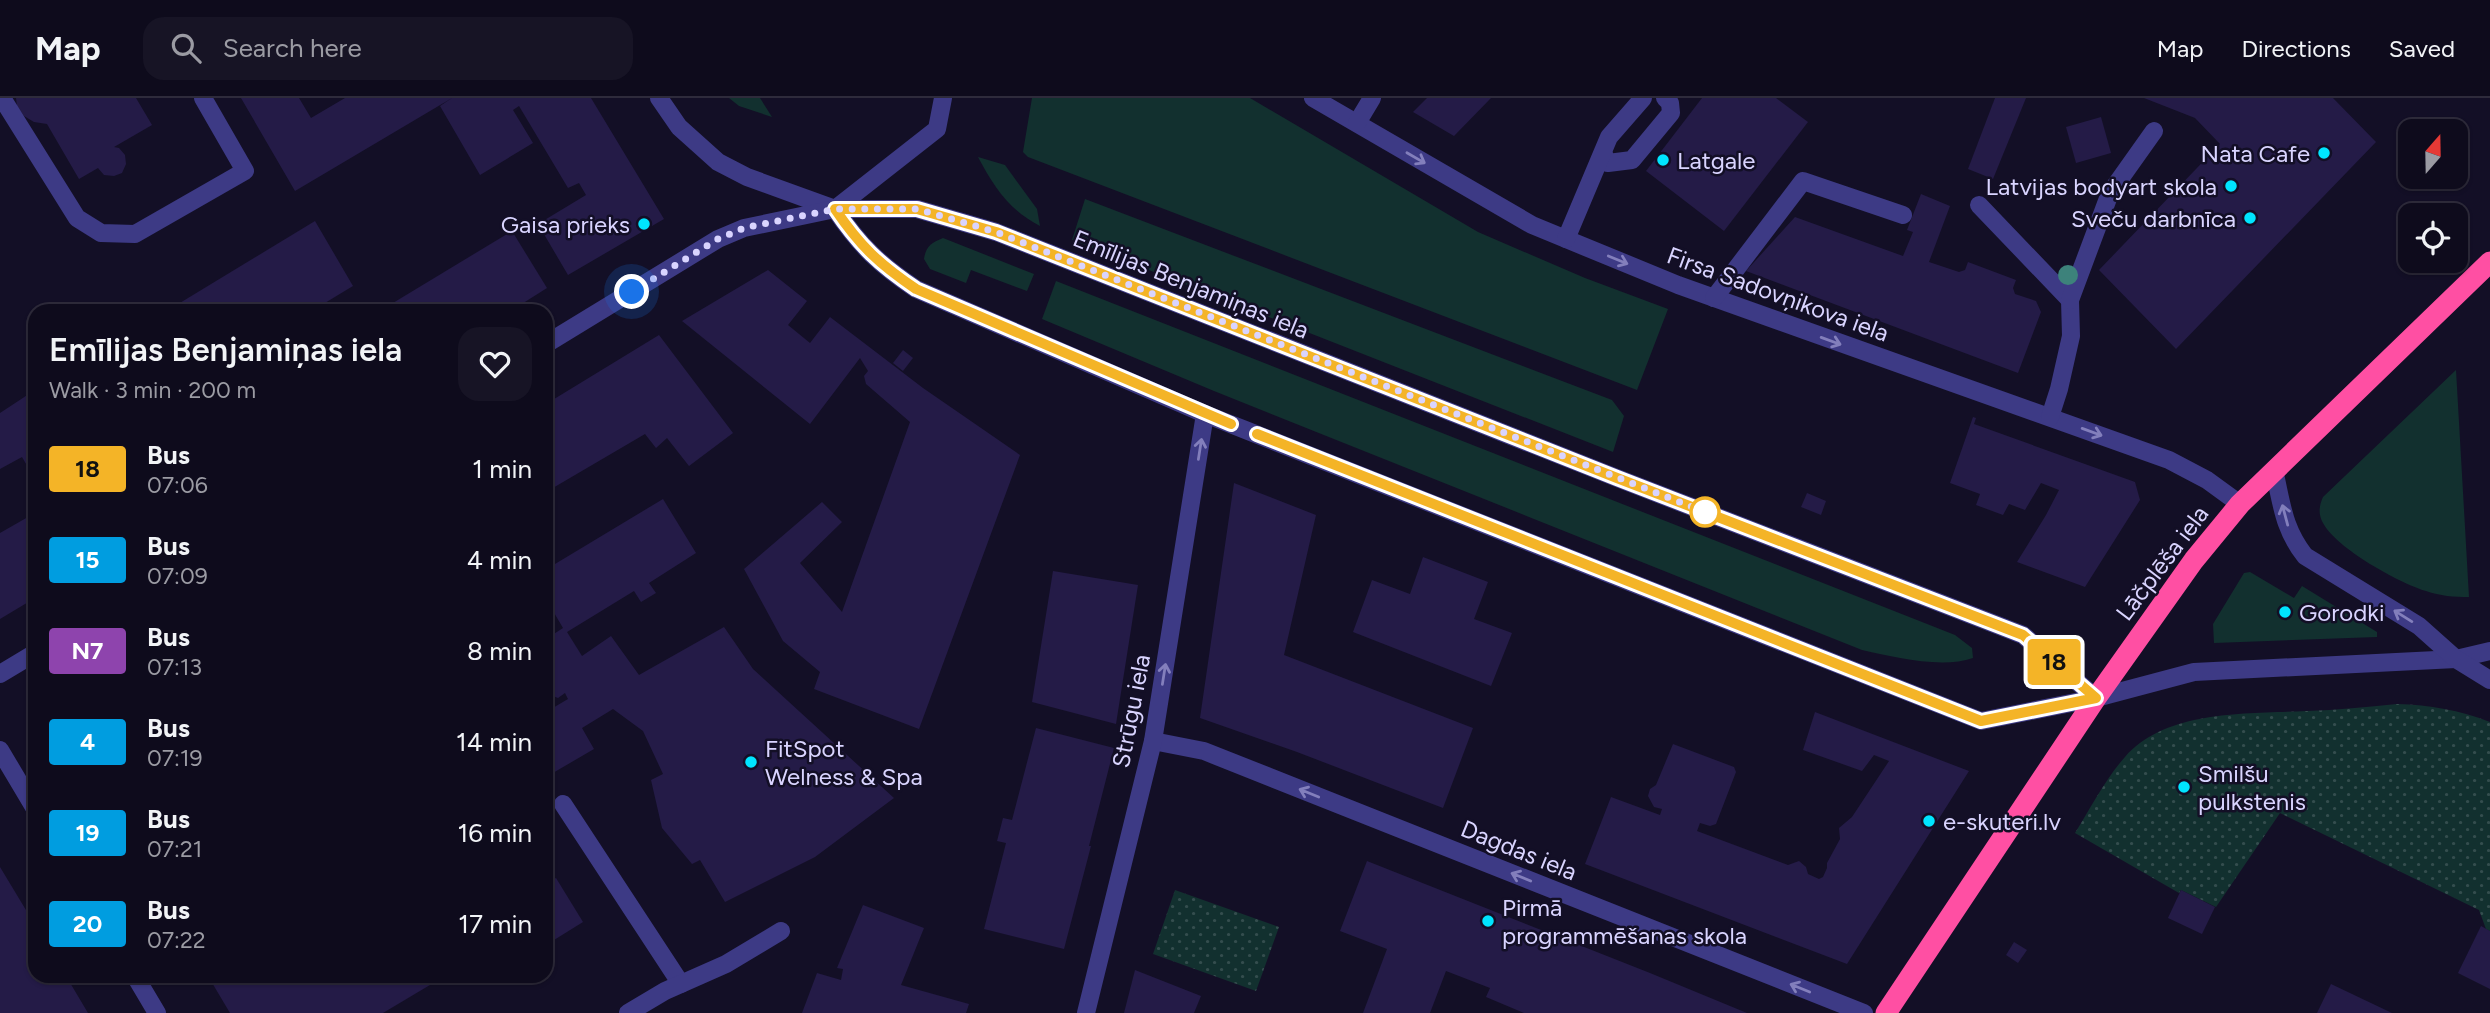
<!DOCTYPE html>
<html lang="en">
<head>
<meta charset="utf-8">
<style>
  body { margin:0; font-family:Figtree,sans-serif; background:#171425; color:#f1f3f6; height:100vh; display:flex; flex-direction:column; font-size:26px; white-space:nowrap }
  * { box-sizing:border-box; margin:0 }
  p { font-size:23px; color:#9b9ba3 }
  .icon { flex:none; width:38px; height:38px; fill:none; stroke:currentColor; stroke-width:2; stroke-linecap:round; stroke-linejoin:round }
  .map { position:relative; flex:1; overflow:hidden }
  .details { position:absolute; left:28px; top:206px; width:525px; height:679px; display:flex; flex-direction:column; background:#0e0b1c; border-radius:21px; box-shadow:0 2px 5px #0004,0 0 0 2px #2e2b3b }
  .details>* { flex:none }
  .badge { padding:0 14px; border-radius:5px; font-size:24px; line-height:46px }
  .needle { width:46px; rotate:20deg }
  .fabs { position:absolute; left:2398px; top:21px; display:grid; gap:14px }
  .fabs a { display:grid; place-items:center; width:70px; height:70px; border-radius:14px; background:#0e0b1c; box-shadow:0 2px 5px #0004,0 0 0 2px #2e2b3b; font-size:35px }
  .you { position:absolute; width:35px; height:35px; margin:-18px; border:5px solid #fff; border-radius:50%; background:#1a73e8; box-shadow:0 0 0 10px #1a73e833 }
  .map>.badge { position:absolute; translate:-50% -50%; box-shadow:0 0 0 4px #fff }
  .round { display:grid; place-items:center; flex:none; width:74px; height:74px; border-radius:21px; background:#171425 }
  .headline { display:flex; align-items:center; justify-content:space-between; height:119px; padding:0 21px }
  h1 { font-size:33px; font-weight:600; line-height:52px }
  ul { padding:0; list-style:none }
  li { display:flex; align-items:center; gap:21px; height:91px; padding:0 21px }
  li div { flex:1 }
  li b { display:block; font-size:26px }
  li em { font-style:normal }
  li .badge { min-width:77px; font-weight:700; text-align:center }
  header { display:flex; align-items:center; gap:42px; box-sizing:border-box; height:98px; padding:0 35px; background:#0e0b1c; border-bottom:2px solid #2e2b3b }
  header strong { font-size:33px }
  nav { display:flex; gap:38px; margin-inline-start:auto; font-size:24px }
  .search { width:490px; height:63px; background:#171425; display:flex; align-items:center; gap:18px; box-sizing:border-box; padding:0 24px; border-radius:21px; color:#9b9ba3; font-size:26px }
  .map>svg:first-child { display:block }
</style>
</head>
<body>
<header>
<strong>Map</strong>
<div class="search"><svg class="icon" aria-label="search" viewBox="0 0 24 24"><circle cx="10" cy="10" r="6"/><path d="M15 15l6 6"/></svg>Search here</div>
<nav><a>Map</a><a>Directions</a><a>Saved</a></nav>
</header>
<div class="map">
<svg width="2490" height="915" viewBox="0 0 2490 915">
  <defs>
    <pattern id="park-dots" width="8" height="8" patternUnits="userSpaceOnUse" patternTransform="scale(1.75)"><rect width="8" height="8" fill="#12302f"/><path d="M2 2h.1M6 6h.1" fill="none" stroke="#344d4e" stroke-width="1.8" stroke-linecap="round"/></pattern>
  </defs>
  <rect width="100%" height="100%" fill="#130f26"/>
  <g fill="#12302f">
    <path d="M729 0H760L772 19 739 8Z"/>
    <path d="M1032 0H1250L1478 134 1585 180 1668 211 1637 292 1028 59 1023 54Z"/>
    <path d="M978 59 1005 67 1037 111 1040 128C1009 112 994 89 978 59Z"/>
    <path d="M1085 101 1612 302 1624 318 1613 354 1072 142Z"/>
    <path d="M943 140 1034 176 1027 193 971 172 966 185 930 171 924 161C926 148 931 145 943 140Z"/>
    <path d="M1056 183 1955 537 1972 550 1973 560C1942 571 1893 559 1862 552L1214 293 1042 221Z"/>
    <path d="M2456 272 2469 499C2454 499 2440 498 2426 493 2399 485 2336 450 2323 425 2318 416 2319 408 2323 399Z"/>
    <path d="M2250 474 2294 500 2302 488 2377 534V539L2214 545 2213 526 2244 475Z"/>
  </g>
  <g fill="url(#park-dots)">
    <path d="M2397 606C2430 607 2459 612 2490 624V833L2486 831 2479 812 2280 715 2216 809 2181 792 2179 795 2075 735C2090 711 2106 680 2125 659 2167 611 2249 616 2307 613 2337 612 2367 609 2397 606Z"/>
    <path d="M1175 792 1279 829 1256 893 1153 856Z"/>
  </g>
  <g fill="#241b47">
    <path d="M16 0H136L152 27 114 49 119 50 125 57 126 66 122 75 114 78 104 77 98 70 79 81 47 26 34 24 24 18 17 8Z"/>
    <path d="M241 0H299L311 20 345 0H591L664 121 568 177 538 126 586 97 579 85 568 90 519 8 513 12 533 45 480 77 440 8 452 0 295 93Z"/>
    <path d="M1427 0H1491L1454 38 1413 14Z"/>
    <path d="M1702 0H1776L1808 24 1724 133 1646 73Z"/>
    <path d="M1995 0H2026L1993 81 1968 71Z"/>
    <path d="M2144 0H2333L2376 44 2176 251 2099 172 2220 46 2195 20Z"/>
    <path d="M2101 19 2111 55 2076 65 2066 29Z"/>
    <path d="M1921 96 1950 108 1929 164 1959 174 1965 172 1968 164 2016 182 2013 190 2015 196 2036 203 2041 214 2018 275 1746 173 1795 119 1903 158 1913 134 1907 132Z"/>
    <path d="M315 123 353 188 310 214H165Z"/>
    <path d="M512 133 547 190 509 214H385L383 211Z"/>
    <path d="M768 172 807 203 788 227 810 245 830 219 923 290 1020 357 919 631 814 591 820 574 783 543 744 471 822 404 842 424 800 465 842 514 910 324 866 286 864 278 868 273 860 260 810 326 682 223Z"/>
    <path d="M659 237 733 335 689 368 667 340 656 350 645 336 546 394V306Z"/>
    <path d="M903 252 913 260 903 273 893 265Z"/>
    <path d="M35 292V381L22 359 0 371V315Z"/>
    <path d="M1973 319 1976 320 1974 326 2135 384 2140 402 2085 489 2017 464 2046 417 2059 392 2041 385 2025 412 2009 406 2003 417 1976 407 1980 396 1950 385Z"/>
    <path d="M1234 385 1316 417 1284 557 1473 630 1443 710 1297 654 1200 620Z"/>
    <path d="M1807 395 1826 403 1821 417 1801 409Z"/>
    <path d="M663 401 696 455 649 485 656 495 641 504 634 493 567 534 582 558 611 538 639 577 724 529 753 571 894 700 815 759 725 804 700 762 692 766 662 730 651 682 663 676 643 633 613 611 582 630 594 651 546 679V614L568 601 565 595 558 600 550 597 546 590V541L563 530 546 501V453L555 466Z"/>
    <path d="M28 419 35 432V500L0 521V435Z"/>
    <path d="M1423 459 1488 484 1474 521 1512 535 1491 588 1353 534 1372 482 1410 496Z"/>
    <path d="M1053 473 1138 487 1116 626 1032 604Z"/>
    <path d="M1815 614 1969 673 1847 866 1585 766 1611 699 1660 717 1662 711 1654 709 1648 698 1650 691 1656 687 1673 646 1734 669 1736 674 1716 726 1710 728 1700 725 1697 733 1788 767 1799 763 1806 769 1808 776 1819 781 1823 779 1827 770V765L1840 741 1839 730 1852 719 1889 663 1874 657 1862 673 1803 652Z"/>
    <path d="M1036 630 1114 650 1089 748H1091L1064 851 984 831 1006 745 997 743 1003 720 1012 722Z"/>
    <path d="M1367 763 1650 875 1747 915H1524L1486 899 1490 890 1446 873 1430 915H1363L1387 851 1340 833Z"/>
    <path d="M0 769 35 827V878H66L88 915H0Z"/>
    <path d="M556 780 583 824 546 847V786Z"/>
    <path d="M2181 792 2215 809 2202 836 2168 820Z"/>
    <path d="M863 807 924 830 901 887 969 906 966 915H802L817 875 841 882 843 871 837 870Z"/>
    <path d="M2481 828 2490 833V891L2458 875Z"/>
    <path d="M2014 844 2027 852 2018 865 2006 857Z"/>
    <path d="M1135 872 1201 898 1194 915H1124Z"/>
    <path d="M208 878H445L383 915H230Z"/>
    <path d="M2331 886 2392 915H2317Z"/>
  </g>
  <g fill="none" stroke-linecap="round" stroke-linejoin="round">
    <g stroke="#3d3a85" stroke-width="18">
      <path d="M2 0 77 120 101 135 135 136 245 73 203 0"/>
      <path d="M659 0 679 29 718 64 747 79 835 111H917L996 134 1617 380 2023 537 2096 600"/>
      <path d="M1313 0 1532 127 1566 141 1678 187 2169 362 2207 382 2240 406"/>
      <path d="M1357 25 1372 0"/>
      <path d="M1603 55 1608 65 1632 62 1671 15 1670 5 1665 0"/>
      <path d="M1979 107 2070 202 2071 238 2059 291 2050 319"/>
      <path d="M835 111C860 148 879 166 916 191L1205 316 1981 623 2096 600 2194 574 2456 561 2490 553"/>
      <path d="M1566 141 1609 39 1643 0"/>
      <path d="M1714 200 1803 83 1903 117"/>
      <path d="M2070 202 2110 95 2154 33"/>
      <path d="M546 246 718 141 744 130 835 111 937 31 943 0"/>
      <path d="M2274 372C2282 406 2283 430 2305 458L2419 528 2456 561 2490 582"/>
      <path d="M0 576 35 555"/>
      <path d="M1153 643 1204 653 1864 915"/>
      <path d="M0 652 35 711"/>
      <path d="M563 706 681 886"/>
      <path d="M135 878 157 915"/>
      <path d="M628 915 665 893 726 866 781 833"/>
      <path d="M1086 915 1153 643 1205 316"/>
    </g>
    <path stroke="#ff4fa3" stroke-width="21" d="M1886 915 2096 600 2194 462 2240 406 2490 164"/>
  </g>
  <circle fill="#3d827b" cx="2068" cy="177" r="10"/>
  <defs><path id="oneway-shaft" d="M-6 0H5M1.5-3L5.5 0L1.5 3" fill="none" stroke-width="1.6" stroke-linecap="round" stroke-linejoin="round" transform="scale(1.75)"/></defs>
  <g stroke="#837fbc">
    <use href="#oneway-shaft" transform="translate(1416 60) rotate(30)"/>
    <use href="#oneway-shaft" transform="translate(1618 162) rotate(22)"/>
    <use href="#oneway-shaft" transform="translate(1831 243) rotate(20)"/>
    <use href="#oneway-shaft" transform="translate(2092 334) rotate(20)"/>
    <use href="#oneway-shaft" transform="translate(1200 351) rotate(-81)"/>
    <use href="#oneway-shaft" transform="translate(2285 417) rotate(-105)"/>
    <use href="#oneway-shaft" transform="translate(2403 518) rotate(-148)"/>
    <use href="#oneway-shaft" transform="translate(1164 576) rotate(-81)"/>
    <use href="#oneway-shaft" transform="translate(1309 695) rotate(-158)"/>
    <use href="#oneway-shaft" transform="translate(1521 779) rotate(-158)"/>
    <use href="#oneway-shaft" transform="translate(1800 890) rotate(-158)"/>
  </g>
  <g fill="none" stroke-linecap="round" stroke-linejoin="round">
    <defs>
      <path id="line" d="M1231 326 916 191C879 166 860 148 835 111H917L996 134 1617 380 2023 537 2096 600 1981 623 1257 336"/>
    </defs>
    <use href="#line" stroke="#fff" stroke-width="16"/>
    <use href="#line" stroke="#f4b427" stroke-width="10"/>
    <path stroke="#d9d4ff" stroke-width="7" stroke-dasharray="0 12.6" d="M632 194 718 141 744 130 835 111H917L996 134 1705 414"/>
  </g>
  <g fill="#00e5ff" stroke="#130f26" stroke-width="2.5">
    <circle cx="2324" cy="55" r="7"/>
    <circle cx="1663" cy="62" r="7"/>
    <circle cx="2231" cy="88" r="7"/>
    <circle cx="2250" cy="120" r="7"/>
    <circle cx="644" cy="126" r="7"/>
    <circle cx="2285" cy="514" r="7"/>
    <circle cx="751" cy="664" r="7"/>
    <circle cx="2184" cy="689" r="7"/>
    <circle cx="1929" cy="723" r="7"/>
    <circle cx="1488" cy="823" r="7"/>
  </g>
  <circle fill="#fff" stroke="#f4b427" stroke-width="3.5" cx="1705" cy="414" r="14"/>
  <g text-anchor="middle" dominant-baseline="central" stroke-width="5" stroke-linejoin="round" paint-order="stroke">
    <g font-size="24" fill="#d9d4ff" stroke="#130f26" text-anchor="start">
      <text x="2310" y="55" text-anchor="end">Nata Cafe</text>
      <text x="1677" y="62">Latgale</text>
      <text x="2217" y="88" text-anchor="end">Latvijas bodyart skola</text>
      <text x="2236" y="120" text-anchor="end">Sveču darbnīca</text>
      <text x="630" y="126" text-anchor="end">Gaisa prieks</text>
      <text x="2299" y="514">Gorodki</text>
      <text x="765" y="650">FitSpot<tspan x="765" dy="28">Welness &amp; Spa</tspan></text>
      <text x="2198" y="675">Smilšu<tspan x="2198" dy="28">pulkstenis</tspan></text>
      <text x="1943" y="723">e-skuteri.lv</text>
      <text x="1502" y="809">Pirmā<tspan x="1502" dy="28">programmēšanas skola</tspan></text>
    </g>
    <g font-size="24" fill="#d9d4ff" stroke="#130f26">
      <text transform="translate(1191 186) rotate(22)">Emīlijas Benjamiņas iela</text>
      <text transform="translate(1778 196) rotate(20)">Firsa Sadovņikova iela</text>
      <text transform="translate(2162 465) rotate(-53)">Lāčplēša iela</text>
      <text transform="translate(1131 613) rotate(-79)">Strūgu iela</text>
      <text transform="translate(1519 752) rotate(22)">Dagdas iela</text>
    </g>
  </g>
</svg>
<div class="fabs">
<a><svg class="needle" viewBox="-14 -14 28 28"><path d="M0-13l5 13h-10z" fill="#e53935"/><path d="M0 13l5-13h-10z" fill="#9b9ba3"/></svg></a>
<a><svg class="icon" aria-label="locate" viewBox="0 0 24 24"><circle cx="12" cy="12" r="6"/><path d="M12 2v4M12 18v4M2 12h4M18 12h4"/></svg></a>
</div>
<div class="you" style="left:632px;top:194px"></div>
<b class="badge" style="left:2054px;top:564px;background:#f4b427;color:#111">18</b>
<section class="details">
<div class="headline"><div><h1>Emīlijas Benjamiņas iela</h1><p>Walk · 3 min · 200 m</p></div><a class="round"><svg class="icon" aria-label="heart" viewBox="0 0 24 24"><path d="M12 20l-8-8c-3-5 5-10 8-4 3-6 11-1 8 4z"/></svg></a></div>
<ul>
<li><span class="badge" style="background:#f4b427;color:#111">18</span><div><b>Bus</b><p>07:06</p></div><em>1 min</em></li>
<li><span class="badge" style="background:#009de0;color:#fff">15</span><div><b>Bus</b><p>07:09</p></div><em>4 min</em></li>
<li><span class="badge" style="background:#8e44ad;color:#fff">N7</span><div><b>Bus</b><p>07:13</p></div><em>8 min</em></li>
<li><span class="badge" style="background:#009de0;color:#fff">4</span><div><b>Bus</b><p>07:19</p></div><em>14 min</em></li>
<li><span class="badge" style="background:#009de0;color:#fff">19</span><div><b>Bus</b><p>07:21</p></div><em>16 min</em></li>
<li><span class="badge" style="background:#009de0;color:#fff">20</span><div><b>Bus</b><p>07:22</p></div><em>17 min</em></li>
</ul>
</section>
</div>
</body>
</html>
